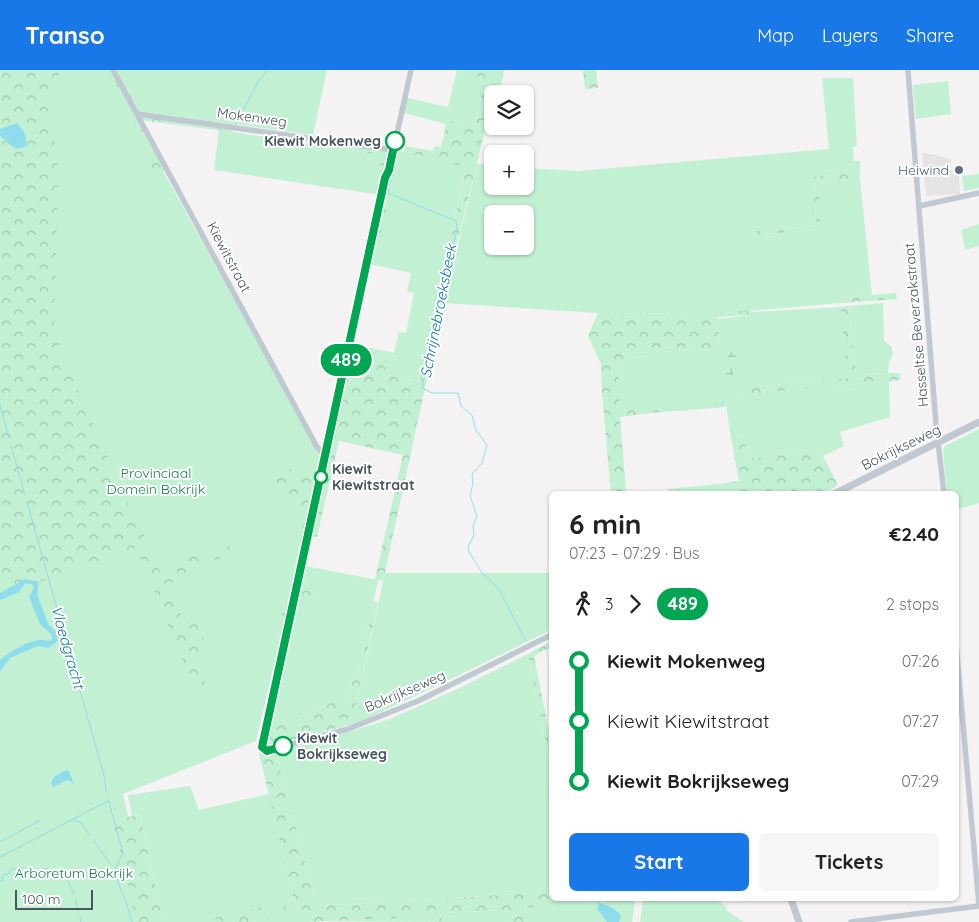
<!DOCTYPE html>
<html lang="en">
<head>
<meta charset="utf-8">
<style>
  body { margin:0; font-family:Quicksand,sans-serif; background:#f6f6f6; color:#222; height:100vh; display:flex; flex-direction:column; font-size:19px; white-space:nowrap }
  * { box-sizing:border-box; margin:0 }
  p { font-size:16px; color:#767676 }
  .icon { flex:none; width:28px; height:28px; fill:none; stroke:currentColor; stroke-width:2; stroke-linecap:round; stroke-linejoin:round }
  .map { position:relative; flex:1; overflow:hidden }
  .sheet { position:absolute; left:549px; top:421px; width:410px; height:410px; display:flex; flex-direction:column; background:#fff; border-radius:8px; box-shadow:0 1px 4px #0004 }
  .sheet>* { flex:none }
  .badge { padding:0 10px; border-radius:16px; font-size:18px; line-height:32px }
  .buttons { position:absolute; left:484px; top:15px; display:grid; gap:10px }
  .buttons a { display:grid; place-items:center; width:50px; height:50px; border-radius:8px; background:#fff; box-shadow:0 1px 4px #0004; font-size:25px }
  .scale { position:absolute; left:15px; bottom:12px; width:78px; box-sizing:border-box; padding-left:5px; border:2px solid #495660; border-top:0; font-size:14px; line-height:18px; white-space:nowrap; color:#495660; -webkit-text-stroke:4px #fff; paint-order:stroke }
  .map>.badge { position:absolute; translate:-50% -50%; box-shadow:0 0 0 2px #fff }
  .legs { display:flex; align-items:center; gap:8px; height:55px; padding:0 20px; font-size:16px }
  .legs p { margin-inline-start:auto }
  .summary { display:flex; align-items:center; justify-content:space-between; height:85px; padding:0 20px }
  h1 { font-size:28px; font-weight:700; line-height:38px }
  .action { display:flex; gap:10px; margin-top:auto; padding:10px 20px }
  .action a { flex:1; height:58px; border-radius:8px; background:#1978e7; color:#fff; font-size:20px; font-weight:700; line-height:58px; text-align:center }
  .action a+a { background:#f6f6f6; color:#222 }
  ul { padding:0 20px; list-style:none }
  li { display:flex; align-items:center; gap:18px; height:60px; font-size:19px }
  li i { display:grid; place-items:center; width:8px; height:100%; margin:0 6px; background:currentColor }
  li i::after { content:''; width:12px; height:12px; margin:-6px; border:4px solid; border-radius:50%; background:#fff }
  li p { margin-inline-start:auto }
  li:first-child i { background:linear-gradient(#0000 50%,currentColor 0) }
  li:last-child i { background:linear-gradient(currentColor 50%,#0000 0) }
  header { display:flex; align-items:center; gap:30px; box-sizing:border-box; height:70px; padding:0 25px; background:#1978e7; color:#fff }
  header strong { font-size:24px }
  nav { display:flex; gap:28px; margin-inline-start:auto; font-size:18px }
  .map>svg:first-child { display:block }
</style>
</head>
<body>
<header>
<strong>Transo</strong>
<nav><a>Map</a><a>Layers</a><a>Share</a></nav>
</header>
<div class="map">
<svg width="979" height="852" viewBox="0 0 979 852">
  <defs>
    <pattern id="forest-crowns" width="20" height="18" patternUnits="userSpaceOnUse" patternTransform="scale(1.25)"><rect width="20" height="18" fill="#c2f0d2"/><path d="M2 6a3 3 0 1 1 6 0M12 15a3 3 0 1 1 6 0" fill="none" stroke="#a0c5ae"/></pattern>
    <pattern id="wetland-marsh" width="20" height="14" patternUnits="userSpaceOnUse" patternTransform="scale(1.25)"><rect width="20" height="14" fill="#c2f0d2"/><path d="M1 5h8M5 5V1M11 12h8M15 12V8" fill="none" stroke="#a0c5ae"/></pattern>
  </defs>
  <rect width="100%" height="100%" fill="#f4f2f2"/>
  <path fill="#e5e3e4" d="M922 82 951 89V100L953 101V105H959L960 124 926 126Z"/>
  <g fill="#c2f0d2" fill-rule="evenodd">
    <path d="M0 0H107L322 388 283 557H285L277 598H273L256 671 123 724 152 852H0Z"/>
    <path d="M117 0H327L313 65 140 41Z"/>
    <path d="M457 0H470L484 13 475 55 448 50 446 54 404 43 407 28 448 37Z"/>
    <path d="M822 8H853L857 76 853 77 854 91H860V102L814 107 816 156 758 161V165L820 159 819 113 860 109 872 225 840 227V233L711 244 598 243 444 233 477 94 492 95V116H525V98L578 101 829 79ZM492 144H525V176H492Z"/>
    <path d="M948 11 951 44 916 49 913 15Z"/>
    <path d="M219 60 383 85 374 124 214 100Z"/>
    <path d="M395 80 466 96 420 312 390 305 382 289 350 282 352 274 394 283 399 262 406 263 414 223 407 221 411 203 370 194 374 175 378 176Z"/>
    <path d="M979 104V118L964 121 962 106Z"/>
    <path d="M979 154V176L965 180 961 160Z"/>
    <path d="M883 233 884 271 891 276 893 284 889 292 888 303 856 304 849 236Z"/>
    <path d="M841 237 848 308 737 319V325L889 311 890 347 840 362 844 376 823 386 820 380 749 389 743 366 731 368 726 333 619 341V311L617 296 631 283 719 279 718 249 751 245V242Z"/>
    <path d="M979 359V433L956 440V424H947L943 379 945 376Z"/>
    <path d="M718 414 719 420 731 418 732 424H669L668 419Z"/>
    <path d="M305 496 378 510 358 605 353 606 350 625 288 652 281 650 271 643 289 566H292L300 531 312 533 314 522 300 519Z"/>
    <path d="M385 503H551V560L447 611 360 652 356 636Z"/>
    <path d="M528 584 551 700V822L317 836 277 688 322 674V670L390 649 455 620Z"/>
    <path d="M190 716 199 740 269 724 294 832 284 841 302 838 306 852H253L269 847 215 848 216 852H163L140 745 132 746 128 725Z"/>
    <path d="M575 829H635L632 852H527L525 838 555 835V830Z"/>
    <path d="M643 829H715L727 837 726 840 744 852H640Z"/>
    <path d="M505 840 508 852H443L439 843Z"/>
    <path d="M428 847 430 852 321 851Z"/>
  </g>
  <g fill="url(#forest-crowns)">
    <path d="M0 0H61L48 22 58 100 54 265 119 414 147 472 144 475 161 503 199 481 204 489 229 475 233 481 168 515 182 548 190 545 197 550 206 578 197 585 206 616 196 622 136 478 39 512C24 506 12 516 0 523Z"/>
    <path d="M107 0H117L140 41 234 54 233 62 139 50 166 100 150 108 152 82Z"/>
    <path d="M470 0H504L501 15 496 24H492V32L452 194 383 511 375 509 403 385 339 371 317 467 301 464 303 455 293 453 305 441 303 436 283 430 266 408 285 398 319 406 312 436 317 437 350 282 382 289 390 305 420 312 466 97 404 82 405 76 433 81 435 76 441 77 447 50 475 55 484 13Z"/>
    <path d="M583 0H596L598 18 585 19Z"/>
    <path d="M313 65 390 78 380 125 374 124 382 85 311 74Z"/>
    <path d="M393 86 398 87 378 176 374 175Z"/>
    <path d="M860 102V109L819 113 821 159 758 165 757 161 816 156 814 107Z"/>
    <path d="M896 223 897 229 840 233V227Z"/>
    <path d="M849 236 856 304 900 303V310L737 325 736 319 847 308 841 237Z"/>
    <path d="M751 240V245L718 247 719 279 631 283 617 296 619 311V341L726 332 727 337 650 343 620 347 626 420H629V424H611L602 323 601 294 588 266 598 243 711 244Z"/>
    <path d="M743 366 749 389 820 380 838 415 822 424H732L731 418 719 420 718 414 739 411 731 368Z"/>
    <path d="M294 519 285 557H280L286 522Z"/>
    <path d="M300 519 314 522 312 534 300 532 292 566H289Z"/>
    <path d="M374 531 378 532 356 636 363 637 360 652 271 676H268L266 669 271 643 275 641 281 650 288 652 350 625 353 606 358 605Z"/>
    <path d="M551 571V577L534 586 551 672V700L528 584Z"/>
    <path d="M322 670V674L277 688 317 836 551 822V829H555L556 835 525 838 527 852H508L505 840 439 843 443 852H430L427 847 306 852 302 838 284 841 283 835 294 832 259 683H272Z"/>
    <path d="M108 730 117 739 122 748 140 745 163 852H136Z"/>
    <path d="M266 836 269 847 253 852H216L215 848Z"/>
  </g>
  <path fill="url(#wetland-marsh)" d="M733 281 736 284 733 305 729 314 725 316C721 308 729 299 725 291L730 283Z"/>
  <g fill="#8fdced">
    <path d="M17 53C23 59 28 67 26 76 13 83 10 72 0 66V59Z"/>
    <path d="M25 509 39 512 37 524 48 554 57 563 58 571 48 578 38 576 10 588 0 602V590L2 588C15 579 33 566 49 571L52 569 51 564 40 554 29 527 34 518 32 514 25 513 19 522 0 530V523Z"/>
    <path d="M66 700 69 701 74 715 70 711 67 710 53 717 51 713 54 707Z"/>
    <path d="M599 833C609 835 615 839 621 846L619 852H607L597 839Z"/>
  </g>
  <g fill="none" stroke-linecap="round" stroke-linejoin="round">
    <g stroke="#8fdced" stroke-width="1">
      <path d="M235 56 259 10 268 0"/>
      <path d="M392 101 388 123 456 151 457 159 422 318 432 323H458L461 336 472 345 476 360 487 375 482 393 472 404 473 413 470 426 477 446 473 456 474 465 468 477 469 482 483 504 498 518 526 571"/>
      <path d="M0 335 9 368"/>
      <path d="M11 376 25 425"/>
      <path d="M27 432 105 709 106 722"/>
      <path d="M108 729 123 783 114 802 127 835 132 852"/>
      <path d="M74 750 81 753 90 766"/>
      <path d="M94 771 111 795"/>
      <path d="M0 772 39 751"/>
      <path d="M0 787 108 731"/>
      <path d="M29 799 40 804 42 807 46 798C52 802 55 806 63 803 68 809 70 816 74 824"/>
      <path d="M0 811H3L2 806 9 803 11 799 24 798"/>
      <path d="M76 829 78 841"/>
      <path d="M596 829 600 834"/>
      <path d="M80 847 81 852"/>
    </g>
    <g stroke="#c0c9d1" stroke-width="5.5">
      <path d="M113 0 317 377 325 385"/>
      <path d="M411 0 389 100 385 108 262 677 267 681 348 659 418 631 551 565"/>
      <path d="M908 0 936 354 944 424"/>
      <path d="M137 44 393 80"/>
      <path d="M919 136 979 123"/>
      <path d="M956 574 979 835"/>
      <path d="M851 852 979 836"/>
    </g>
    <g stroke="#c0c9d1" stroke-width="7">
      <path d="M834 424 979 352"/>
      <path d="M791 829 799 852"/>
    </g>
  </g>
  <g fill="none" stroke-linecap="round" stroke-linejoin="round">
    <defs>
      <path id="line-1" d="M283 676 267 681 262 677 385 108 389 100 395 71"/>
    </defs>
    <use href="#line-1" stroke="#fff" stroke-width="11"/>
    <use href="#line-1" stroke="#00a651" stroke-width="8"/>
  </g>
  <g fill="#fff" stroke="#00a651" stroke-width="2.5">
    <circle cx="395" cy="71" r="9"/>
    <circle cx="321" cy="407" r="6"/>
    <circle cx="283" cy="676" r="9"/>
  </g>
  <circle fill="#5c6f8a" stroke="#fff" stroke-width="2" cx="959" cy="100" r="5"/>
  <g text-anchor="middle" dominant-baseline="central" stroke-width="4" stroke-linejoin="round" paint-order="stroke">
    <g font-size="14" fill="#495660" stroke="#fff">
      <text transform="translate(252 47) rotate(8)">Mokenweg</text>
      <text transform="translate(229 187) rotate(62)">Kiewitstraat</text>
      <text transform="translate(916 255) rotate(-95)">Hasseltse Beverzakstraat</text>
      <text transform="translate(901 377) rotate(-26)">Bokrijkseweg</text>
      <text transform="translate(405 621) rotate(-23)">Bokrijkseweg</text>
    </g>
    <g font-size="14" font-weight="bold" fill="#495660" stroke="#fff" text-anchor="start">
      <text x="381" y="71" text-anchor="end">Kiewit Mokenweg</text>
      <text x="332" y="399">Kiewit<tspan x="332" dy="16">Kiewitstraat</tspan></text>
      <text x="297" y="668">Kiewit<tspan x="297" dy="16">Bokrijkseweg</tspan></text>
    </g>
    <g font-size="14" fill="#4e5e75" stroke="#fff" text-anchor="end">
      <text x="949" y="100">Heiwind</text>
    </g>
    <g font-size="14" fill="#17844b" stroke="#fff">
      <text x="156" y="403">Provinciaal<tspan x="156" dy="16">Domein Bokrijk</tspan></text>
      <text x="74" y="803">Arboretum Bokrijk</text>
    </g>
    <g font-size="15" font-style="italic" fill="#0d7f98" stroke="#fff">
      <text transform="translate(438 241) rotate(-79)">Schrijnebroeksbeek</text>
      <text transform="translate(68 577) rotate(74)">Vloedgracht</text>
    </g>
  </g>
</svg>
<div class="buttons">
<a><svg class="icon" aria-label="layers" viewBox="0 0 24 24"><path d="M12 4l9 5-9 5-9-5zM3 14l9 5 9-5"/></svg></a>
<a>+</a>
<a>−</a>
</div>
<div class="scale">100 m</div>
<b class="badge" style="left:346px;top:290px;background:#00a651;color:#fff">489</b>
<section class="sheet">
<div class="summary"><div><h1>6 min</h1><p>07:23 – 07:29 · Bus</p></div><b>€2.40</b></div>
<div class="legs"><svg class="icon" aria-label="walk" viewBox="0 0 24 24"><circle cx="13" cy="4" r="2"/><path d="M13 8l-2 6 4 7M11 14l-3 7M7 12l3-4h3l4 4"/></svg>3<svg class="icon" aria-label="forward" viewBox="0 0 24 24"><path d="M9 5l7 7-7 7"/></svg><b class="badge" style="background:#00a651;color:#fff">489</b><p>2 stops</p></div>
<ul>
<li><i style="color:#00a651"></i><b>Kiewit Mokenweg</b><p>07:26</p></li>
<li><i style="color:#00a651"></i><span>Kiewit Kiewitstraat</span><p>07:27</p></li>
<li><i style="color:#00a651"></i><b>Kiewit Bokrijkseweg</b><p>07:29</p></li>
</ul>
<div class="action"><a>Start</a><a>Tickets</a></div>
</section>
</div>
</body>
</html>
